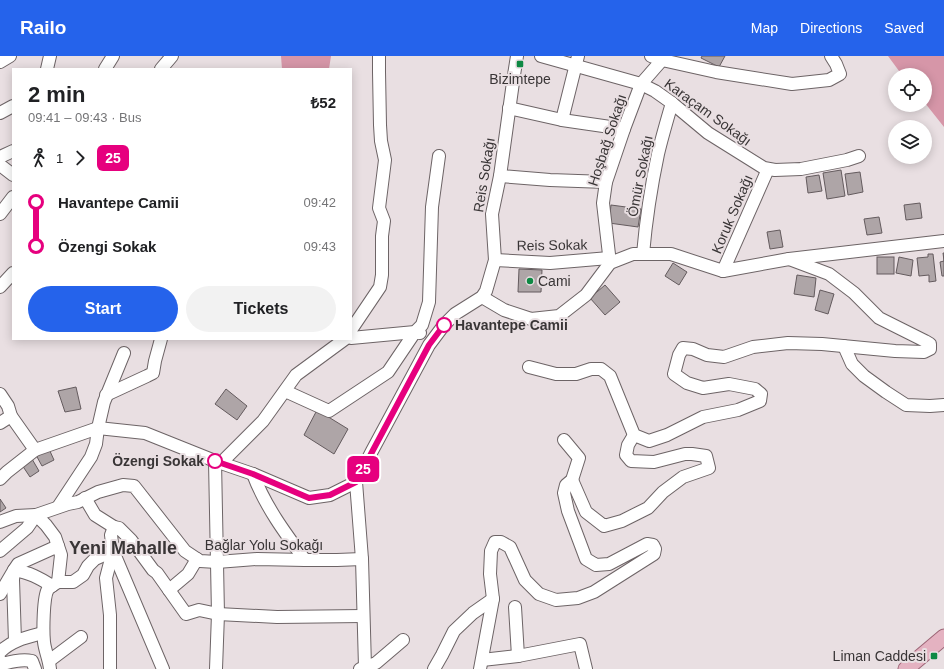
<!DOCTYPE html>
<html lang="en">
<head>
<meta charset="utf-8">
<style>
  body { margin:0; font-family:Arial,sans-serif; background:#f2f2f2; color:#202124; height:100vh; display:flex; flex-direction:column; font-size:15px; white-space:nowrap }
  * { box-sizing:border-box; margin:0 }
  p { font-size:13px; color:#757577 }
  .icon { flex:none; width:22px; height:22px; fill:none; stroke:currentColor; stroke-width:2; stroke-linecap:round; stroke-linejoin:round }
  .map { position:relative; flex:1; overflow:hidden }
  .details { position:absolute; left:12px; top:12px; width:340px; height:272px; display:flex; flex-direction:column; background:#fff; border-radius:0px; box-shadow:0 2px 10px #0003 }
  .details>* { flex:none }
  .badge { padding:0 8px; border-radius:6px; font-size:14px; line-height:26px }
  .buttons { position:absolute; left:888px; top:12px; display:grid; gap:8px }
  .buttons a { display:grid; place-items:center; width:44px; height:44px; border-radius:50%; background:#fff; box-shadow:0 2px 10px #0003; font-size:20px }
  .map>.badge { position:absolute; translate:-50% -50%; box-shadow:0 0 0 2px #fff }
  .legs { display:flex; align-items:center; gap:6px; height:44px; padding:0 16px; font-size:13px }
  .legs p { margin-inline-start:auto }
  .headline { display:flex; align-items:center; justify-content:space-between; height:68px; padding:0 16px }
  h1 { font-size:22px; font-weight:700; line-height:30px }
  .button { display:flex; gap:8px; margin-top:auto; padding:8px 16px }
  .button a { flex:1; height:46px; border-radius:24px; background:#2563eb; color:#fff; font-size:16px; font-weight:700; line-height:46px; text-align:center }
  .button a+a { background:#f2f2f2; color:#202124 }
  ul { padding:0 16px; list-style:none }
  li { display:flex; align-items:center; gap:14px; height:44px; font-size:15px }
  li i { display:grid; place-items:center; width:6px; height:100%; margin:0 5px; background:currentColor }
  li i::after { content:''; width:10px; height:10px; margin:-5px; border:3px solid; border-radius:50%; background:#fff }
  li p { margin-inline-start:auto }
  li:first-child i { background:linear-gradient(#0000 50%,currentColor 0) }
  li:last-child i { background:linear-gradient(currentColor 50%,#0000 0) }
  header { display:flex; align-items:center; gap:24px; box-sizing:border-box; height:56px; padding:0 20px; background:#2563eb; color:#fff }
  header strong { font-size:19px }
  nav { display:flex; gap:22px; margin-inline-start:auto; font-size:14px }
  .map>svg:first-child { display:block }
</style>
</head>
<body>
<header>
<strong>Railo</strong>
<nav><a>Map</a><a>Directions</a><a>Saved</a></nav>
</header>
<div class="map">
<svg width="944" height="613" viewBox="0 0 944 613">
  <rect width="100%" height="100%" fill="#e9dfe2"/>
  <g fill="#d696a8">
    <path d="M281 0H331L329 13H282Z"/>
    <path d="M888 0H944V71L925 47V19H902Z"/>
  </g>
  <g fill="#aea5a7" stroke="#645b5e">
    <path d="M702 0H725L719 11 701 2Z"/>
    <path d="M841 114 845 140 827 143 823 117Z"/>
    <path d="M860 116 863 136 848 139 845 118Z"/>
    <path d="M819 119 822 135 808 137 806 121Z"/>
    <path d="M920 147 922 162 906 164 904 149Z"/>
    <path d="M611 149 641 153 638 171 609 167Z"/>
    <path d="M879 161 882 177 867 179 864 163Z"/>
    <path d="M780 174 783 191 770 193 767 176Z"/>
    <path d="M943 197H944V220H942L940 206 944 205Z"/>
    <path d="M928 198H933L936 225 929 226V219L919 220 917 202 928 201Z"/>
    <rect x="877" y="201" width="17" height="17"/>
    <path d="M899 201 913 204 911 220 896 217Z"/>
    <path d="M673 207 687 216 679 229 665 220Z"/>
    <path d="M519 213 542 214 541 236H518Z"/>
    <path d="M797 219 816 222 814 241 794 238Z"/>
    <path d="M605 229 620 246 605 259 590 242Z"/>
    <path d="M820 234 834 238 828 258 815 254Z"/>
    <path d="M76 331 81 353 65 356 58 335Z"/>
    <path d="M226 333 247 350 237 364 215 348Z"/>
    <path d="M317 354 348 373 334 398 304 379Z"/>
    <path d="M49 393 54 404 42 410 36 399Z"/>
    <path d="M32 403 39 415 30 421 22 409Z"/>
    <path d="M0 443 6 452 0 456Z"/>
  </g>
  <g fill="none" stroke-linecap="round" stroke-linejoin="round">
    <defs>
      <g id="minor">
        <path d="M541 0 641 28 655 35 672 47 708 77 764 112 775 114 801 113 847 104 859 100"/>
        <path d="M651 0 662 4 716 16 792 28 829 24 840 18 836 8 831 0"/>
        <path d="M0 6 10 0"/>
        <path d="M47 13 50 0"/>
        <path d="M105 13 113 0"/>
        <path d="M161 13 172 0"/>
        <path d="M509 52 562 64 624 73"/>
        <path d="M0 57 13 50"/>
        <path d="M562 64 578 0"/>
        <path d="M0 101 13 95"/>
        <path d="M0 109 13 119"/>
        <path d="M500 120 550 124 606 126"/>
        <path d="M0 158 13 141"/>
        <path d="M643 198C646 164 651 131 658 98 662 81 667 64 672 47"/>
        <path d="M495 204 550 207 609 202"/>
        <path d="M610 207 603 147 606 126 624 73 641 28 662 4"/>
        <path d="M723 215 768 113"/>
        <path d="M0 231 13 217"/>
        <path d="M482 241 504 254 531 263 559 260 586 239 610 207 633 198H671L723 215 789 203 944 185"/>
        <path d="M351 274 380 231 382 219V180L384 165 379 152 385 104 381 85 380 69 379 16V0"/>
        <path d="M351 282 415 276 422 269 429 246 432 151 439 100"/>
        <path d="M844 290 852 308 864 320 886 336 906 349 930 350 944 349"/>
        <path d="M529 311 556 318H576L591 313H601L610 320 634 379 649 385 667 379 703 361 738 354 760 345 761 338 755 333 729 328 703 332 687 327 674 318 679 299 683 292 693 293 707 299 724 301 753 291 788 287 822 288 895 295 924 296 930 293V288L925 285 879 262 854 237 829 218 789 203"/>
        <path d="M285 335 329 355 388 316 415 276 420 277"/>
        <path d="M0 338 8 350 11 360 35 394"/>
        <path d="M106 339 147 320 153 317 155 305 161 283"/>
        <path d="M0 367 11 360"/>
        <path d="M215 405 218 558 216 613"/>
        <path d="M221 407 263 365 296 319 345 283"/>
        <path d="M253 418C265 450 285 477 305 504"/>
        <path d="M0 423 7 416 35 394 98 372 145 377 215 405 253 418 309 442 330 439 356 426 372 395 429 289 444 269 455 258 482 241 486 235 495 204 492 158 500 120 514 19 517 0"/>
        <path d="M572 424 586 456 604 470 622 465 648 452 663 436 683 421 709 412 706 400 692 398H685L654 406 631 405 626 399 628 389 634 379"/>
        <path d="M356 426 362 503 365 611"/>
        <path d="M85 442 95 459 114 471"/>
        <path d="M58 451 91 401 96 388 98 372 104 346 124 297"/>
        <path d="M0 466 16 460 36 459 46 469 55 481 61 499 58 526C55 528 51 530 48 533 43 541 43 576 44 586 45 595 49 603 50 613"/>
        <path d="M0 495 27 472 36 459 68 448 78 446 98 436 123 429 134 430 185 495 200 505 217 506 257 503 305 504H337L362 503"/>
        <path d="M58 526H73L83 519 88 510 95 503 113 495"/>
        <path d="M169 534 188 518 197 503"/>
        <path d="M0 538 14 514C30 517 38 521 52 530"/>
        <path d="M515 551 518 600"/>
        <path d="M15 585 13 524 14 514 18 508 58 490"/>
        <path d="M0 596C12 584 28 581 43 577"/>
        <path d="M0 604 3 608C13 605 22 603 32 605L35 613"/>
        <path d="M482 604 518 600 580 588 586 613"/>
        <path d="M49 605 81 581"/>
        <path d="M110 613V559L106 522 113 495"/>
        <path d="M163 613 113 495 111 479 114 471 119 472 131 484 153 514 157 517 186 558 199 554 218 558 277 561 363 560"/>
        <path d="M360 613 376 607 403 584"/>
        <path d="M434 613 442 599 454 575 473 557 493 543"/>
        <path d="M480 613 493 543 490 518 491 495 495 486H501L510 491 525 524 539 538 556 544 578 542 594 536 654 498 655 493 653 489 647 488 609 508 596 509 586 503 568 455 564 437 566 429 572 424 579 402 564 384"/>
      </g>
      <path id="major" d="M906 613 944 581"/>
    </defs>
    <use href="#minor" stroke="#6d6466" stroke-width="14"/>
    <use href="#major" stroke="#9c6576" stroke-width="17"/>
    <use href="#minor" stroke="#fff" stroke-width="12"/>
    <use href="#major" stroke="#e4b2c1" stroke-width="15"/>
  </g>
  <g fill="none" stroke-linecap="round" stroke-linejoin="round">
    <defs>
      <path id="line-1" d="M215 405 253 418 309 442 330 439 356 426 372 396 429 289 444 269"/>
    </defs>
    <use href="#line-1" stroke="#fff" stroke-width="9"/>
    <use href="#line-1" stroke="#e6007e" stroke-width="6"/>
  </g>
  <g fill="#0e8944" stroke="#e9dfe2" stroke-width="1.5">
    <rect x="516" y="4" width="8" height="8" rx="2"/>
    <circle cx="530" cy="225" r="4"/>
    <rect x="930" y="596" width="8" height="8" rx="2"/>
  </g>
  <g fill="#fff" stroke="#e6007e" stroke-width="2">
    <circle cx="444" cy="269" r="7"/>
    <circle cx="215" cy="405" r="7"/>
  </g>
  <g text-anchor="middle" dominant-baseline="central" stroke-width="4" stroke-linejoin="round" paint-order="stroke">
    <g font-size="14" fill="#393536" stroke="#e9dfe2">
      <text x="520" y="23">Bizimtepe</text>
      <text x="538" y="225" text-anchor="start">Cami</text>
      <text x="926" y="600" text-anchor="end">Liman Caddesi</text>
    </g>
    <g font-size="14" fill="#393536" stroke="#e9dfe2">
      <text transform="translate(708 56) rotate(36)">Karaçam Sokağı</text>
      <text transform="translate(607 84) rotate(-72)">Hoşbağ Sokağı</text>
      <text transform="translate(484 119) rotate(-81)">Reis Sokağı</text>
      <text transform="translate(640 120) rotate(-79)">Ömür Sokağı</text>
      <text transform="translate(732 158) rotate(-67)">Koruk Sokağı</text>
      <text transform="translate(552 189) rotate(-1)">Reis Sokak</text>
      <text x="264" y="489">Bağlar Yolu Sokağı</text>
    </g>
    <g font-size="14" font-weight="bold" fill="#393536" stroke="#e9dfe2" text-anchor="start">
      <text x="455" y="269">Havantepe Camii</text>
      <text x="204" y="405" text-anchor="end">Özengi Sokak</text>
    </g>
    <g font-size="18" font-weight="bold" fill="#393536" stroke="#e9dfe2">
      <text x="123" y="492">Yeni Mahalle</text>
    </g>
  </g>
</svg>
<div class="buttons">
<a><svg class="icon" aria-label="locate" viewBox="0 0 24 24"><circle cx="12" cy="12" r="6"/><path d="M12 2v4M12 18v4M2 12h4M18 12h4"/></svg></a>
<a><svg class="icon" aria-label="layers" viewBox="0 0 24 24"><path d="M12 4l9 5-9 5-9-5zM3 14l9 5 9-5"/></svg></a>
</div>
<b class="badge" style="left:363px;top:413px;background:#e6007e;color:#fff">25</b>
<section class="details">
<div class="headline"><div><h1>2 min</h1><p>09:41 – 09:43 · Bus</p></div><b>₺52</b></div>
<div class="legs"><svg class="icon" aria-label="walk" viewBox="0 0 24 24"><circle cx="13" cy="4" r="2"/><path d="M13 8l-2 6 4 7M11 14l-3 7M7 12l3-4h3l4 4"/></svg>1<svg class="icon" aria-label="forward" viewBox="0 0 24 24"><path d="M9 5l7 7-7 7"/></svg><b class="badge" style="background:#e6007e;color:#fff">25</b></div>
<ul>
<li><i style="color:#e6007e"></i><b>Havantepe Camii</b><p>09:42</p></li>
<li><i style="color:#e6007e"></i><b>Özengi Sokak</b><p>09:43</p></li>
</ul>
<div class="button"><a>Start</a><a>Tickets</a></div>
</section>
</div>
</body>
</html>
